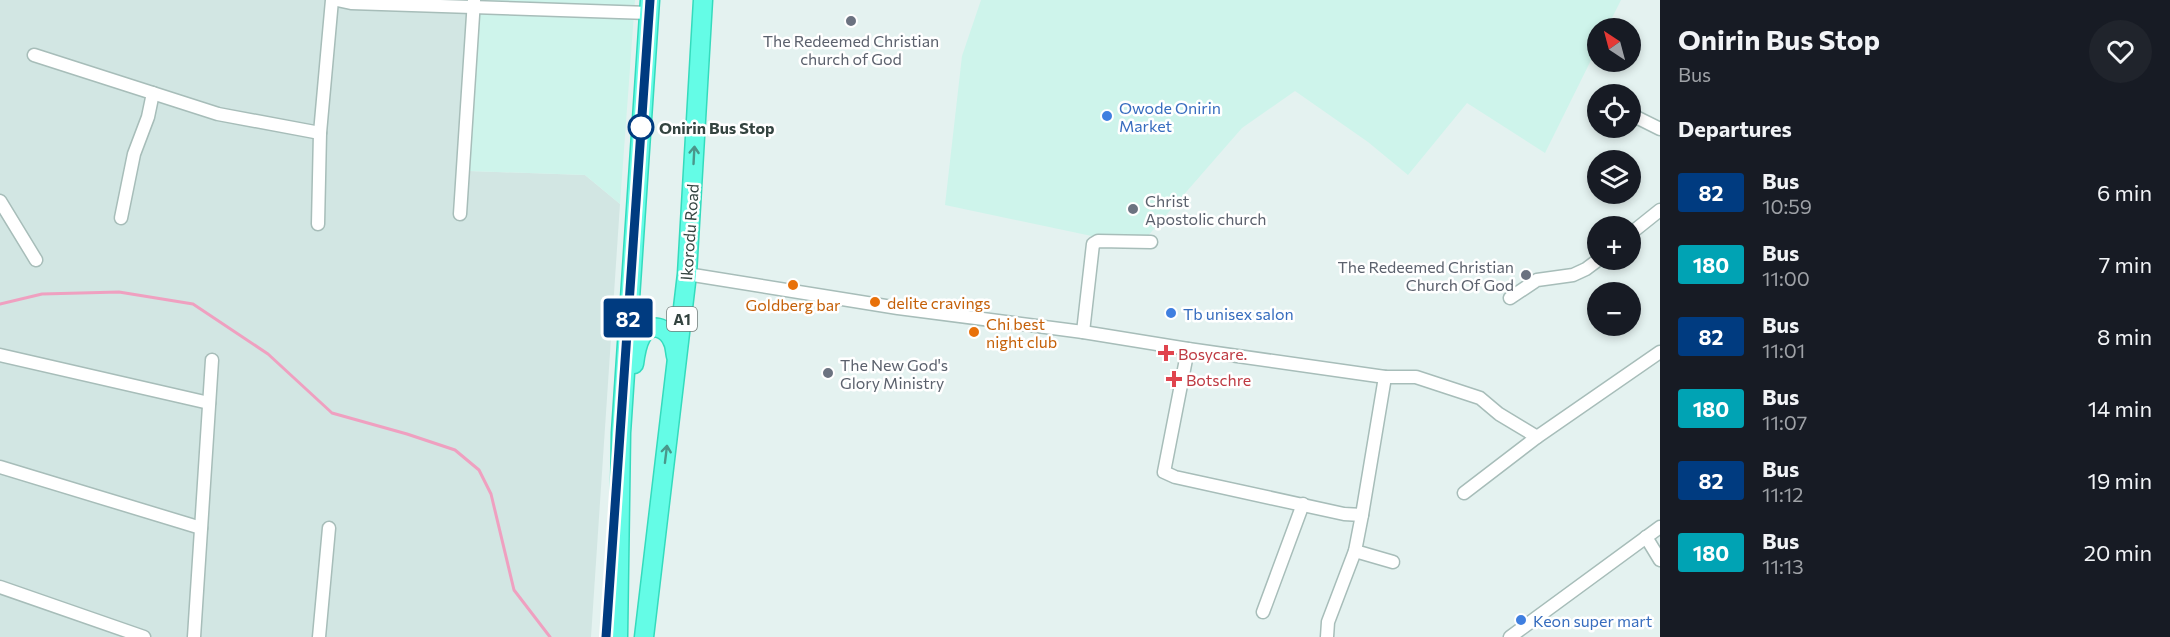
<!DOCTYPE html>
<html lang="en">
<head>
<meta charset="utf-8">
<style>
  body { margin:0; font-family:Commissioner,sans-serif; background:#20242c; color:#f1f3f6; height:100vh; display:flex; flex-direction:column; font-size:22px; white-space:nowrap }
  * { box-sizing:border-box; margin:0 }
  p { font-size:20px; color:#9ea1a6 }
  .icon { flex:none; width:33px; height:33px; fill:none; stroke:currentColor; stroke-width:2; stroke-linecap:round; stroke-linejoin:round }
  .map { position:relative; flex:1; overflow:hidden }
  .sheet { display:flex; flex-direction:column; background:#171b24; width:510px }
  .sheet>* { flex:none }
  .badge { padding:0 12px; border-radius:4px; font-size:21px; line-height:39px }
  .needle { width:39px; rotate:324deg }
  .fabs { position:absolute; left:1587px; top:18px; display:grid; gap:12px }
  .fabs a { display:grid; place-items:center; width:54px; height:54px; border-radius:50%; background:#171b24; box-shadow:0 3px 9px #0003; font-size:30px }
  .map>.badge { position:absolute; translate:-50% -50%; box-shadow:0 0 0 3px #fff }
  h2 { padding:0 18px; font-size:22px; line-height:54px }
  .round { display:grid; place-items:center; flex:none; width:63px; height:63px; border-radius:32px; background:#20242c }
  .overview { display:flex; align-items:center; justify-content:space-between; height:102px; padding:0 18px }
  h1 { font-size:28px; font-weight:700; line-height:45px }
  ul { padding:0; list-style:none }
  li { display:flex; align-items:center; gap:18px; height:72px; padding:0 18px }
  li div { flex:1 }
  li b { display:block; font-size:22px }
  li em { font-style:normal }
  li .badge { min-width:66px; font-weight:700; text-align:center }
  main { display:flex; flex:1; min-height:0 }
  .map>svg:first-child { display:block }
</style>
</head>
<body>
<main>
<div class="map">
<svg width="1660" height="637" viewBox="0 0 1660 637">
  <rect width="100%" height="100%" fill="#e4f2f0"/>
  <path fill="#d2e6e3" d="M0 0H476L469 171 585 175 620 204 591 637H0Z"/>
  <g fill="#cef4eb">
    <path d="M476 0H635L620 204 585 175 469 171Z"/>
    <path d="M981 0H1621L1607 28H1598L1597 48 1545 153 1467 103 1408 175 1368 142 1295 91 1242 128 1139 246 945 205 962 56Z"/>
  </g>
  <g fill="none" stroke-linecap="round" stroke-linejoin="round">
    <path stroke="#efa0c0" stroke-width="3" d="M0 304 42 294 119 292 193 304 268 354 332 413 407 434 455 450 479 470 491 494 514 590 550 637"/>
    <defs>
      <g id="minor">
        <path d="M337 0 351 3 649 13"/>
        <path d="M34 55 218 114 320 133"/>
        <path d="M1630 114 1660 129"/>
        <path d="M0 201 36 260"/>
        <path d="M460 214 474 0"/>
        <path d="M121 218 134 154 148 117 153 93"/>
        <path d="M318 224 320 133 332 0"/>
        <path d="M1630 234 1660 210"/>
        <path d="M687 274 898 308 1083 332 1188 349 1385 377H1416L1480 398 1499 414 1537 437 1660 352"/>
        <path d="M1510 298 1537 280 1573 275 1586 269 1598 260"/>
        <path d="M1083 332 1093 244 1098 241 1151 242"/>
        <path d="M1188 349 1164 472 1175 477 1344 514 1362 515 1385 377"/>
        <path d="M0 355 209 403"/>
        <path d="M0 467 201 528"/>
        <path d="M1464 493 1537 437"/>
        <path d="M1646 537 1660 560"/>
        <path d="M1355 551 1393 562"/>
        <path d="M0 587 144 637"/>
        <path d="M1263 612 1303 504"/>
        <path d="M194 637 212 360"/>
        <path d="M319 637 329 528"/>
        <path d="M1327 637 1328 622 1355 551 1362 515"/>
        <path d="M1510 637 1660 527"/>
      </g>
      <g id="highway">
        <path d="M634 364C635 356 637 344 641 337 650 321 667 327 673 342 675 346 675 352 676 356"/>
        <path d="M618 637 621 433 650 0"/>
        <path d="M644 637 687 274 703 0"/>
      </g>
    </defs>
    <use href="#minor" stroke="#a7bdb9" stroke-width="15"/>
    <use href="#highway" stroke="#34dbbd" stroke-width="21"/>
    <use href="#minor" stroke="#fff" stroke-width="12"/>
    <use href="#highway" stroke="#64fce6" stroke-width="18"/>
  </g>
  <defs><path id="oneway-shaft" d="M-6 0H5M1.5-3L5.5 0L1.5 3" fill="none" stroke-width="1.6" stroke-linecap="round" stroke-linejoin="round" transform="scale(1.5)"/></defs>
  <g stroke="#4a978b">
    <use href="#oneway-shaft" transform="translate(694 155) rotate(-87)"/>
    <use href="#oneway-shaft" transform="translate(666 454) rotate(-83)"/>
  </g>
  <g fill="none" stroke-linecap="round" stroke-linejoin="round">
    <defs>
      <path id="line" d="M606 637 650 0"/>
    </defs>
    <use href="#line" stroke="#fff" stroke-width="14"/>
    <use href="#line" stroke="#003b80" stroke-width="9"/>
  </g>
  <g fill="#6b7280" stroke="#fff" stroke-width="2">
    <circle cx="851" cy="21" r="6"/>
    <circle cx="1133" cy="209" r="6"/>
    <circle cx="1526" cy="275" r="6"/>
    <circle cx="828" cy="373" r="6"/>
  </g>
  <g fill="#3f7fe0" stroke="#fff" stroke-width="2">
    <circle cx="1107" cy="116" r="6"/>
    <circle cx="1171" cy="313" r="6"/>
    <circle cx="1521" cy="620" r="6"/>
  </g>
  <circle fill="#fff" stroke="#003b80" stroke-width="3" cx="641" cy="127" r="12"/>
  <g fill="#e8710a" stroke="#fff" stroke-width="2">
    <circle cx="793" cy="285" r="6"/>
    <circle cx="875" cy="302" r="6"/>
    <circle cx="974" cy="332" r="6"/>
  </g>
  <g fill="#e0444e" stroke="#fff" stroke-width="2">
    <path d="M1163 344h6v6h6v6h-6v6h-6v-6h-6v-6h6z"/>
    <path d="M1171 370h6v6h6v6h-6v6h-6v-6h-6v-6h6z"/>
  </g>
  <g text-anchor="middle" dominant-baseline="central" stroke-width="5" stroke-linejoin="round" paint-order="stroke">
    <rect fill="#fff" stroke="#717c79" stroke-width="1.5" x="667" y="307" width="30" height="24" rx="4.5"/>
    <g font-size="15" font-weight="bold" fill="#344440">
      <text x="682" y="319">A1</text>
    </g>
    <g font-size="16" fill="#5b616d" stroke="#fff" text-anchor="start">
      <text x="851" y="40" text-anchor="middle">The Redeemed Christian<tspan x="851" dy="18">church of God</tspan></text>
      <text x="1145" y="200">Christ<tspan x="1145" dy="18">Apostolic church</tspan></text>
      <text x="1514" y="266" text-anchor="end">The Redeemed Christian<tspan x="1514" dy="18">Church Of God</tspan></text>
      <text x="840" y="364">The New God's<tspan x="840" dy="18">Glory Ministry</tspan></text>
    </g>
    <g font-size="16" fill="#366cbe" stroke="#fff" text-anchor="start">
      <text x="1119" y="107">Owode Onirin<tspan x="1119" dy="18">Market</tspan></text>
      <text x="1183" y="313">Tb unisex salon</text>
      <text x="1533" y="620">Keon super mart</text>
    </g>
    <g font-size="16" font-weight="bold" fill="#344440" stroke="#fff" text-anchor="start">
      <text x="659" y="127">Onirin Bus Stop</text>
    </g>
    <g font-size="16" fill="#344440" stroke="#fff">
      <text transform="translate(689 232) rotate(-86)">Ikorodu Road</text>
    </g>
    <g font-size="16" fill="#c56008" stroke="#fff" text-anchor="start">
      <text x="887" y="302">delite cravings</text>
      <text x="793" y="304" text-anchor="middle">Goldberg bar</text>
      <text x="986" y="323">Chi best<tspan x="986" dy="18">night club</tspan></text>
    </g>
    <g font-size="16" fill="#be3a42" stroke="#fff" text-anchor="start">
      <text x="1178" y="353">Bosycare.</text>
      <text x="1186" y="379">Botschre</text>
    </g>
  </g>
</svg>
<div class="fabs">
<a><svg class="needle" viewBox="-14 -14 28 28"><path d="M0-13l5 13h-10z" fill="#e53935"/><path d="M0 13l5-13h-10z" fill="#9ea1a6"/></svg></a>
<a><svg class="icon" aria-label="locate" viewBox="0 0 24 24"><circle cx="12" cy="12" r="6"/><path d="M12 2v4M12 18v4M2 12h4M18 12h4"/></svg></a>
<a><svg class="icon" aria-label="layers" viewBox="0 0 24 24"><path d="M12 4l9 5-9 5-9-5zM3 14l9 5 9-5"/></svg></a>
<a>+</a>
<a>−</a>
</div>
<b class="badge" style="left:628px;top:318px;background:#003b80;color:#fff">82</b>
</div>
<section class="sheet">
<div class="overview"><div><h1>Onirin Bus Stop</h1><p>Bus</p></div><a class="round"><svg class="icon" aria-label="heart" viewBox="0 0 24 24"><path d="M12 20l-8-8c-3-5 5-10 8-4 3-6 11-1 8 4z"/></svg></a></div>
<h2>Departures</h2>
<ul>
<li><span class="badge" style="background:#003b80;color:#fff">82</span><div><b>Bus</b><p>10:59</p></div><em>6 min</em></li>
<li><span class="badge" style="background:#00a3b4;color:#fff">180</span><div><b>Bus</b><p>11:00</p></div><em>7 min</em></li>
<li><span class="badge" style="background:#003b80;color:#fff">82</span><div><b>Bus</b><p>11:01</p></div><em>8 min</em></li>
<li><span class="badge" style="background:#00a3b4;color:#fff">180</span><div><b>Bus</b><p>11:07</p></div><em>14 min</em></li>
<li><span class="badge" style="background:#003b80;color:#fff">82</span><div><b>Bus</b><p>11:12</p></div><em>19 min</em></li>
<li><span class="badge" style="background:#00a3b4;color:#fff">180</span><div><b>Bus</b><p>11:13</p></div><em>20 min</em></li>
</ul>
</section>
</main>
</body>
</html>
